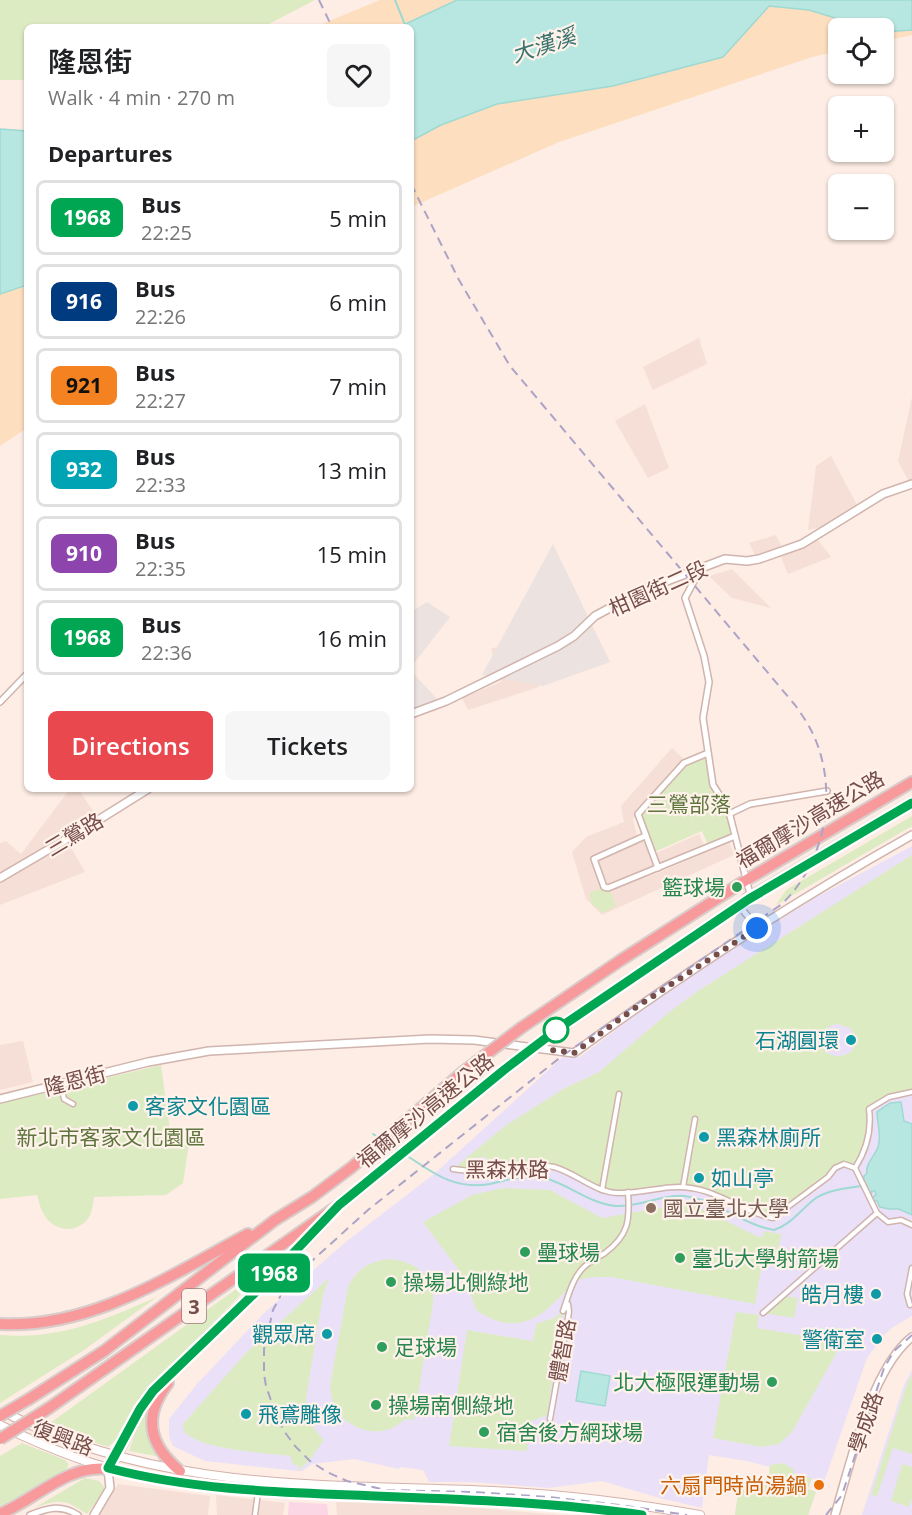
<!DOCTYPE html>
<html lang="en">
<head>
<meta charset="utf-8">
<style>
  body { margin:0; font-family:"Open Sans","Noto Sans TC",sans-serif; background:#f6f6f6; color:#202124; height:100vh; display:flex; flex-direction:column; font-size:22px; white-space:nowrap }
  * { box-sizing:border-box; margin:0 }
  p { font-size:20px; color:#757577 }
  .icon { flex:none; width:33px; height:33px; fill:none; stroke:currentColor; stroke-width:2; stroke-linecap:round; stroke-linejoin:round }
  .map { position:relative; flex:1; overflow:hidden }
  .panel { position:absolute; left:24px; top:24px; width:390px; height:768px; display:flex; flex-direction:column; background:#fff; border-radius:9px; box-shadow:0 2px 4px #0004 }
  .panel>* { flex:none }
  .badge { padding:0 12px; border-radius:9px; font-size:21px; line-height:39px }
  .fabs { position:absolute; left:828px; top:18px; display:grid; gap:12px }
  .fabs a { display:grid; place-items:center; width:66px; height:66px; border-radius:9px; background:#fff; box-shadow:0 2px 4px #0004; font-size:30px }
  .you { position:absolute; width:30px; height:30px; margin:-15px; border:4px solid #fff; border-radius:50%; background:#1a73e8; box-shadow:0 0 0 9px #1a73e833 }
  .map>.badge { position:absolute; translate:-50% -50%; box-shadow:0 0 0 3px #fff }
  h2 { padding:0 24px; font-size:22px; line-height:54px }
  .round { display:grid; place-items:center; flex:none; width:63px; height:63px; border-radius:9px; background:#f6f6f6 }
  .overview { display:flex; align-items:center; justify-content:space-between; height:102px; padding:0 24px }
  h1 { font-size:28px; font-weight:600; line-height:45px }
  .button { display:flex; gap:12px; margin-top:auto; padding:12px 24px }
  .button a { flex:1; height:69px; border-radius:9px; background:#e9484e; color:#fff; font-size:24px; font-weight:600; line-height:69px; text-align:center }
  .button a+a { background:#f6f6f6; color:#202124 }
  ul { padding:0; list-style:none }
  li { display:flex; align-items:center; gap:18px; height:75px; margin:0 12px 9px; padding:0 12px; border:3px solid #e0e0e0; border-radius:9px }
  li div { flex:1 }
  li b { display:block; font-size:22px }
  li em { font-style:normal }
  li .badge { min-width:66px; font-weight:700; text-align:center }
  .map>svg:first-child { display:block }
</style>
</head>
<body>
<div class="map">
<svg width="912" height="1515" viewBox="0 0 912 1515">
  <rect width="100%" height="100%" fill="#fdede4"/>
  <g fill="#f6dfd6">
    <path d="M699 338 707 364 653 390 643 367Z"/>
    <path d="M912 397V484H910L898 461Z"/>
    <path d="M645 404 669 468 648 478 615 421Z"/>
    <path d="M831 456 857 505 822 527 808 530 816 466Z"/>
    <path d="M776 535 782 547 755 555 749 543Z"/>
    <path d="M818 540 831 557 788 574 781 557Z"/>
    <path d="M733 569V570L771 608 732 598 709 576Z"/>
    <path d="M505 644 531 670 539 687 468 710 462 698 501 682 491 649Z"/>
    <path d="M672 748 684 759 633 819 637 836 591 859 602 891 658 873 729 842 734 855 602 915 586 899 572 852 586 837 624 822 621 806Z"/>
    <path d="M70 789H78L96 815 69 844 85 872 0 905V843L6 841 21 854Z"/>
    <path d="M699 834 704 845 659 864 654 854Z"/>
    <path d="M643 840 655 866 607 885 596 861Z"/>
    <path d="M23 1041 33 1082 0 1090V1045Z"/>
    <path d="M118 1484 210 1496 208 1515H99Z"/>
    <path d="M216 1495 285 1503 283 1515H217Z"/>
    <path d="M336 1502 424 1504 562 1515H337Z"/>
  </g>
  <g fill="#ece2df">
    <path d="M553 544 610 662 543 686 482 675Z"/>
    <path d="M427 602 450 617 411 667V612Z"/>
    <path d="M411 671 437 699 415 708 411 705Z"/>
  </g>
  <g fill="#eae1f9">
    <path d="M912 846V1316L893 1327 883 1336 867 1358 824 1482 812 1478 808 1489 816 1492 808 1515H735L739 1487 757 1488 765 1484 769 1476 770 1467 747 1461 709 1455 702 1508 656 1497 602 1481 548 1488 473 1482H429L423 1470 400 1467 399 1469 354 1459 312 1464 302 1471H298L205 1461 173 1446 169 1436V1419L197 1384 265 1312 347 1241 434 1174 566 1054 580 1057 676 984 815 898Z"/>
    <path d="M912 1370V1515H862L904 1385Z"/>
  </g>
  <path fill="#fbd7e5" d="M289 1502 327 1504 328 1515H288Z"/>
  <g fill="#ddebc3" fill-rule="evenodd">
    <path d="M0 0H315L263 27H27V80H0Z"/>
    <path d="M708 753 713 785 728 808 735 836 709 847 702 831 652 853 638 814 684 763Z"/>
    <path d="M912 816V826L776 905 786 890Z"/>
    <path d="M912 855V1092L889 1097 869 1109C872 1131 867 1149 855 1168L844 1164 835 1168 828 1177 773 1218C738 1211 711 1189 672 1186 649 1185 627 1197 604 1190 586 1185 571 1172 554 1167 534 1162 510 1168 489 1170L486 1157 475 1158 467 1170 453 1169 505 1126 565 1088 599 1072 668 1013 698 991ZM837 1024 850 1028C873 1060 814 1067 822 1036 825 1029 830 1025 837 1024Z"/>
    <path d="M602 888 610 890 616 906 603 913 591 903 589 893Z"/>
    <path d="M161 1065 171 1138 189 1143 183 1183 166 1195 94 1197C93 1205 92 1214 87 1220 73 1235 52 1230 43 1213 40 1208 39 1201 37 1195L0 1199V1103Z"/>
    <path d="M503 1188 550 1190 602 1218 682 1204 695 1206 757 1236 763 1237 764 1231 781 1234 777 1259 763 1257 755 1304 611 1277C599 1277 586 1276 575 1282 569 1286 564 1294 558 1299 532 1326 508 1332 476 1310L466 1280 423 1222 472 1195Z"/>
    <path d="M389 1259C414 1261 436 1275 433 1303L414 1420 406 1419C401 1422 396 1427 390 1429 360 1439 330 1416 330 1385L348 1287C356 1269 371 1261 389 1259Z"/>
    <path d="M268 1266 147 1392 123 1433 108 1447 46 1426Z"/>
    <path d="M329 1278 323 1295 306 1399C307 1415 312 1428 324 1440L310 1460 298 1471 299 1465H293L290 1456C261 1452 205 1451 184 1432L183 1424 246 1353Z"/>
    <path d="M782 1296 798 1298 794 1318 763 1313Z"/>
    <path d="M157 1297 84 1350 0 1403V1335C60 1340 104 1320 157 1297Z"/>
    <path d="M563 1311 547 1415 530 1422 527 1451 449 1446 467 1330 533 1341 536 1324 554 1318Z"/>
    <path d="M736 1312 759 1315 757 1328 828 1340 831 1327 851 1331 850 1336 841 1345 792 1432 779 1444 762 1447 713 1438Z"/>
    <path d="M912 1374V1454L893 1448 877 1496 871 1495 906 1387Z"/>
    <path d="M149 1405 148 1434 161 1457 129 1451 140 1419Z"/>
    <path d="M22 1443 65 1460 69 1465C61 1479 16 1498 0 1506V1456Z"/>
    <path d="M784 1463 794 1470 793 1473 812 1478 808 1489 816 1492 808 1515H735L739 1487C761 1491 768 1488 770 1465Z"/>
    <path d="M902 1464 912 1467V1498L909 1507 891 1501Z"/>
    <path d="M85 1478 99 1481 104 1487V1490L87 1514C64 1499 60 1499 34 1508Z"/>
  </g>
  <g fill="#fddebf">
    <path d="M380 0H912V35L884 41V28H838V51L812 57 559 142 411 207V27H315Z"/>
    <path d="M27 166V428L0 446V185Z"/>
  </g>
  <g fill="#b8e7e1" stroke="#9ed9d2" stroke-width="1.5">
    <path d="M457 0H912V30L884 32V28H868L809 10 769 6 723 57 613 86 497 104 441 125 411 141V27H399Z"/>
    <path d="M0 129 27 131V285L0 294Z"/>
    <path d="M901 1102 904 1121 912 1124V1215L899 1209H889L880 1207 877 1201H872L873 1197 876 1195 875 1191H872L871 1196 863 1186 864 1176 867 1173C865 1164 875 1156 878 1147 882 1135 877 1124 877 1112L890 1103Z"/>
    <path d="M581 1371 610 1376 605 1406 576 1401Z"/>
  </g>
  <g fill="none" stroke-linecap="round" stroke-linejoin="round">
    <g stroke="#9ed9d2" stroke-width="2">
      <path d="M395 0 406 27"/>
      <path d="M373 1134 381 1139"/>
      <path d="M385 1142 398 1150"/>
      <path d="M406 1155C433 1173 454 1190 490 1184 508 1180 525 1174 544 1178 569 1184 590 1204 616 1206 640 1207 663 1194 684 1196 717 1200 743 1225 774 1230 792 1224 801 1209 816 1198 829 1190 847 1188 862 1186"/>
    </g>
    <defs>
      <g id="pedestrian">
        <path d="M61 1084 64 1099 73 1104"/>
        <path d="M855 1168C867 1149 872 1131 869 1109L889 1097 912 1092"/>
        <path d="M855 1168 877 1213 888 1222 901 1220 912 1225"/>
        <path d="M453 1169C460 1170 468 1171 476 1171 502 1172 528 1161 554 1167 576 1173 594 1192 618 1193 643 1194 666 1184 691 1188 720 1192 745 1213 773 1218L828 1177 835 1168 844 1164 855 1168"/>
        <path d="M683 1187 695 1119"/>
        <path d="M602 1190 619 1094"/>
        <path d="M910 1305 907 1294 912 1268"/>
        <path d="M763 1313 877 1213"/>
        <path d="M550 1419 569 1312 568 1304 563 1311C568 1297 572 1280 582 1269 588 1262 597 1258 605 1253 629 1235 630 1220 628 1192"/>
        <path d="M255 1515 258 1492"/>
      </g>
      <g id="minor">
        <path d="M701 568 685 598 704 656 709 682 703 718 713 785 728 808 750 894 746 896"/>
        <path d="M0 702 27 674"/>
        <path d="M729 814 750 804 827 791"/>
        <path d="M645 836 594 859 604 887 608 888 735 836"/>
        <path d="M658 868 638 814 684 763 708 753"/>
        <path d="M738 904 757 928"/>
        <path d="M30 1515C48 1508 61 1504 78 1515"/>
      </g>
      <g id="tertiary">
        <path d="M411 714 446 701 558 646 574 636 595 616 643 590 725 559 747 561 759 559 802 544 883 494 912 484"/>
        <path d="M0 878 92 824 148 789"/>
        <path d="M0 1099 148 1062 209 1051 430 1039 474 1040 574 1053C682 974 795 901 912 835"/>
        <path d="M94 1515 110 1488 108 1469"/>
        <path d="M835 1515C850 1465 871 1369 912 1337"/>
      </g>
      <g id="secondary">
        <path d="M4 1412C156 1492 327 1484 493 1491 563 1494 631 1503 700 1515"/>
        <path d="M0 1425C45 1447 92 1466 140 1476 210 1491 282 1493 352 1495 449 1499 546 1501 642 1515"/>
      </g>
      <g id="motorway">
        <path d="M521 1028 621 960 743 882 912 782"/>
        <path d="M559 1028 756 894 912 803"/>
        <path d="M0 1324C91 1329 171 1275 248 1234"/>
        <path d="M168 1383C142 1417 149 1445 180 1471"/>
        <path d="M29 1399 104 1351 275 1220 312 1197 352 1167 463 1072"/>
        <path d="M49 1408 339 1205 504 1070"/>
        <path d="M0 1514C36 1499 68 1464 108 1469 124 1443 134 1414 153 1391L274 1274 322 1223"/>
      </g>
    </defs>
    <use href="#pedestrian" stroke="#d0b4ad" stroke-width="7"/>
    <use href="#minor" stroke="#d0b4ad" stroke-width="8"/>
    <use href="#tertiary" stroke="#d0b4ad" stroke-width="10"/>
    <use href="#secondary" stroke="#d4b2ab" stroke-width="10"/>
    <use href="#motorway" stroke="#d9cdcc" stroke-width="14"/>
    <use href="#pedestrian" stroke="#fff" stroke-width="4"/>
    <use href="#minor" stroke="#fff" stroke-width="5"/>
    <use href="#tertiary" stroke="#fff" stroke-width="7"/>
    <use href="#secondary" stroke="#fff" stroke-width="8"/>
    <use href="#motorway" stroke="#f89a9b" stroke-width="10"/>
    <g stroke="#aca3c7" stroke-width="2" stroke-dasharray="9 6" stroke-linecap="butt">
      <path d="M319 0 332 27"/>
      <path d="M411 184 459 280 510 366 795 705C803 716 811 728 816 741 838 796 824 863 782 904L562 1056 368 1210 303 1269 283 1291 273 1310 264 1349V1374L266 1386 276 1415 284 1431 295 1446 310 1461 327 1472 347 1481 386 1490 472 1492 549 1497 620 1505 687 1515"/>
      <path d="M826 1515 842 1495 884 1368 894 1351 912 1335"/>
    </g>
    <defs>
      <g id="motorway-bridge">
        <path d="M504 1070 559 1028"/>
        <path d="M463 1072 521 1028"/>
        <path d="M0 1416 29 1399"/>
        <path d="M0 1439 49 1408"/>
      </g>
    </defs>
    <use href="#motorway-bridge" stroke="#d9cdcc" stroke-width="14" stroke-linecap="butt"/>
    <use href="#motorway-bridge" stroke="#f89a9b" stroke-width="10"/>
  </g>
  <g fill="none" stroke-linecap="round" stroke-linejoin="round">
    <defs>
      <path id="line" d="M642 1515C546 1501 449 1499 352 1495 270 1492 188 1489 108 1468L140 1409 153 1391 262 1286 339 1205 504 1070 559 1028 749 899 912 803"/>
    </defs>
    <use href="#line" stroke="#fff" stroke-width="14"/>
    <use href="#line" stroke="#00a651" stroke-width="9"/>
    <path stroke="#764d49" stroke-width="6" stroke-dasharray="0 10.8" d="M556 1030 552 1050 574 1053 635 1008 757 928"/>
  </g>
  <g fill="#2e9e5b" stroke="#fff2eb" stroke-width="2">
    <circle cx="737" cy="887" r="6"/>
    <circle cx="525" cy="1252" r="6"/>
    <circle cx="680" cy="1258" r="6"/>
    <circle cx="391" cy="1282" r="6"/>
    <circle cx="382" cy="1347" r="6"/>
    <circle cx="772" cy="1382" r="6"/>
    <circle cx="376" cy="1405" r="6"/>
    <circle cx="484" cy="1432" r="6"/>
  </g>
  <circle fill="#fff" stroke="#00a651" stroke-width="3" cx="556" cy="1030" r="12"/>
  <g fill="#0f9aa8" stroke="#fff2eb" stroke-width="2">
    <circle cx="851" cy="1040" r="6"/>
    <circle cx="133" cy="1106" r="6"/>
    <circle cx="704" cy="1137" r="6"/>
    <circle cx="699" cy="1178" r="6"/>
    <circle cx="876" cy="1294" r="6"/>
    <circle cx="327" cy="1334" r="6"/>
    <circle cx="877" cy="1339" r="6"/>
    <circle cx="246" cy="1414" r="6"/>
  </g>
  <circle fill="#8d6e63" stroke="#fff2eb" stroke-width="2" cx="651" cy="1208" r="6"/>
  <circle fill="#e8710a" stroke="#fff2eb" stroke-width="2" cx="819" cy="1485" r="6"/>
  <g text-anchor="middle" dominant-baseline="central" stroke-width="4.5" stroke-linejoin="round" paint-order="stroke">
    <rect fill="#fff2eb" stroke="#9f7e7a" stroke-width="1.5" x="182" y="1289" width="24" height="34" rx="4.5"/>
    <g font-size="20" font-weight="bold" fill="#764d49">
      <text x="194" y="1306">3</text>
    </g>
    <g font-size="21" fill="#764d49" stroke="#fff2eb">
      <text transform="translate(658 588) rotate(-24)">柑園街二段</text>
      <text transform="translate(810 819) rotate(-31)">福爾摩沙高速公路</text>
      <text transform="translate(74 834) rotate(-31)">三鶯路</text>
      <text transform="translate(75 1080) rotate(-14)">隆恩街</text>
      <text transform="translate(425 1110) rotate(-39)">福爾摩沙高速公路</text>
      <text x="507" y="1169">黑森林路</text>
      <text transform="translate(562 1350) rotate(-80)">體智路</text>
      <text transform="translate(865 1422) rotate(-71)">學成路</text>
      <text transform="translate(63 1437) rotate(21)">復興路</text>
    </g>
    <g font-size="21" fill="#5e763e" stroke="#fff2eb">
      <text x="689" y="804">三鶯部落</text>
      <text x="111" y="1137">新北市客家文化園區</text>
    </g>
    <g font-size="21" fill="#27864d" stroke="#fff2eb" text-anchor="start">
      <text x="725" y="887" text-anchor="end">籃球場</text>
      <text x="537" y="1252">壘球場</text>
      <text x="692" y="1258">臺北大學射箭場</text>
      <text x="403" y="1282">操場北側綠地</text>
      <text x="394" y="1347">足球場</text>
      <text x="760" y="1382" text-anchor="end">北大極限運動場</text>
      <text x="388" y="1405">操場南側綠地</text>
      <text x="496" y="1432">宿舍後方網球場</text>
    </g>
    <g font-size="21" fill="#0d838f" stroke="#fff2eb" text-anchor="end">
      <text x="839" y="1040">石湖圓環</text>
      <text x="145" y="1106" text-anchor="start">客家文化園區</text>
      <text x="716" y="1137" text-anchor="start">黑森林廁所</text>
      <text x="711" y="1178" text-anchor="start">如山亭</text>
      <text x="864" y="1294">皓月樓</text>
      <text x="315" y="1334">觀眾席</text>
      <text x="865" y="1339">警衛室</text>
      <text x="258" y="1414" text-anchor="start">飛鳶雕像</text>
    </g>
    <g font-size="21" fill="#785e54" stroke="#fff2eb" text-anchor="start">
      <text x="663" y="1208">國立臺北大學</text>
    </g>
    <g font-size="21" fill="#c56008" stroke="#fff2eb" text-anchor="end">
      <text x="807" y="1485">六扇門時尚湯鍋</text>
    </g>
    <g font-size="22" font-style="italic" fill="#3a746f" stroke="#fff2eb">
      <text transform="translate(543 44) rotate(-18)">大漢溪</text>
    </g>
  </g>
</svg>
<div class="fabs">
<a><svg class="icon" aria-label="locate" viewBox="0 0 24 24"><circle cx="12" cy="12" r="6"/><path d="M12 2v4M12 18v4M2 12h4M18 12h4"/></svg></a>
<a>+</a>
<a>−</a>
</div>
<div class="you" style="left:757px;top:928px"></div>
<b class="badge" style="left:274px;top:1273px;background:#00a651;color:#fff">1968</b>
<section class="panel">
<div class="overview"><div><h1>隆恩街</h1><p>Walk · 4 min · 270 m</p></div><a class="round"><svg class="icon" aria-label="heart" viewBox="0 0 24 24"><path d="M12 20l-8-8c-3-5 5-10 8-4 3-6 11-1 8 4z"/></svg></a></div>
<h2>Departures</h2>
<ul>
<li><span class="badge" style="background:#00a651;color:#fff">1968</span><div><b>Bus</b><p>22:25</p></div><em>5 min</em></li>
<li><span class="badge" style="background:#003b80;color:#fff">916</span><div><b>Bus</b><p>22:26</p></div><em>6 min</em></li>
<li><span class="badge" style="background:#f58220;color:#111">921</span><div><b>Bus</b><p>22:27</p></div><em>7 min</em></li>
<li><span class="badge" style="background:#00a3b4;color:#fff">932</span><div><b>Bus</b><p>22:33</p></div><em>13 min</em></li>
<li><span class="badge" style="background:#8e44ad;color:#fff">910</span><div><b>Bus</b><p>22:35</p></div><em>15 min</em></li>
<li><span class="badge" style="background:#00a651;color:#fff">1968</span><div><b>Bus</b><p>22:36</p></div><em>16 min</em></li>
</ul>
<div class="button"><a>Directions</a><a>Tickets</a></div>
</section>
</div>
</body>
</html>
